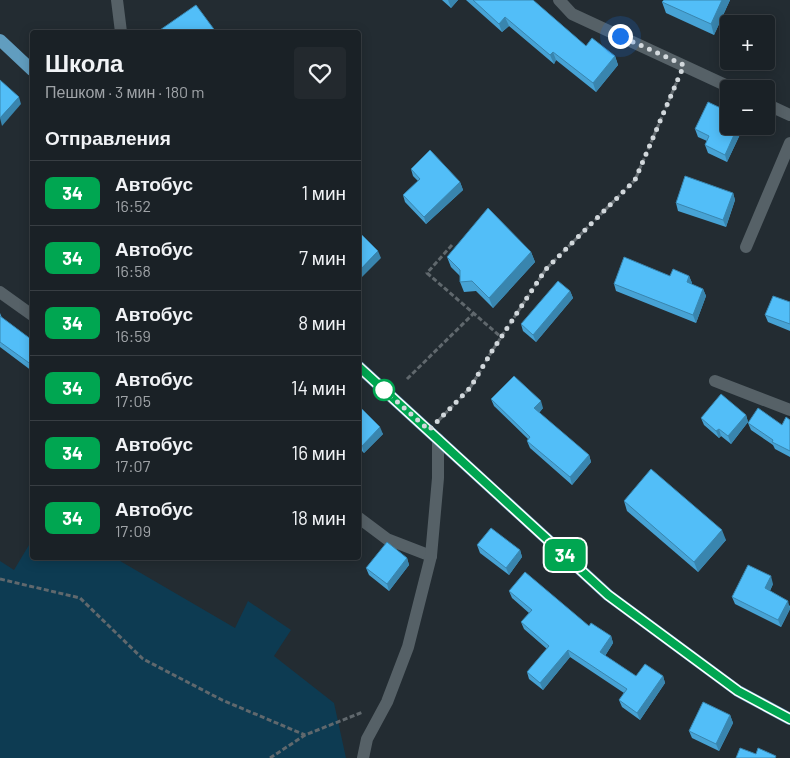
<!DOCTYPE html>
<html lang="ru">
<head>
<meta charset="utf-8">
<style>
  body { margin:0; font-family:Barlow,sans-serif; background:#23292e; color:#f1f3f6; height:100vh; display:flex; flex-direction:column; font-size:19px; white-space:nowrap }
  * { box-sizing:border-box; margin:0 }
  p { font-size:16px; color:#9fa3a7 }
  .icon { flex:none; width:28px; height:28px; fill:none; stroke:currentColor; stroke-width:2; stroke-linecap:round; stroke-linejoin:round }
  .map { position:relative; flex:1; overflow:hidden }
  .panel { position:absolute; left:30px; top:30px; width:331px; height:530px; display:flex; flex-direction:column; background:#1a2126; border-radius:5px; box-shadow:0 2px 12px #0003,0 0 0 1px #383e43 }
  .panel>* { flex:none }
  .badge { padding:0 10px; border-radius:8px; font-size:18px; line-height:32px }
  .buttons { position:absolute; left:720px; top:15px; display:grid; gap:10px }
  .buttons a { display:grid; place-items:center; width:55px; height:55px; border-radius:5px; background:#1a2126; box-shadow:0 2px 12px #0003,0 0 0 1px #383e43; font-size:25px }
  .you { position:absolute; width:25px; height:25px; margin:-12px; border:4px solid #fff; border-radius:50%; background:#1a73e8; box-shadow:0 0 0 8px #1a73e833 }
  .map>.badge { position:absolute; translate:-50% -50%; box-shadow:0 0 0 2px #fff }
  h2 { padding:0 15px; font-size:19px; line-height:45px }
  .round { display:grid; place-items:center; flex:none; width:52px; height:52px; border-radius:5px; background:#23292e }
  .overview { display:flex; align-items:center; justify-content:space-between; height:85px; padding:0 15px }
  h1 { font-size:24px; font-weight:700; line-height:38px }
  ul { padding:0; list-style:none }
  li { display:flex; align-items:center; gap:15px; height:65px; padding:0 15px; border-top:1px solid #383e43 }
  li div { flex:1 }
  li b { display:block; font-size:19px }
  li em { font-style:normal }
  li .badge { min-width:55px; font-weight:700; text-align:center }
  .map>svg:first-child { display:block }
</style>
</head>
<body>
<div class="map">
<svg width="790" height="758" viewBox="0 0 790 758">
  <rect width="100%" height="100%" fill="#232c32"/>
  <path fill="#0d3b52" d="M32 540V558H115L235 628 248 601 291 630 274 656 334 703 346 758H0V561L14 570Z"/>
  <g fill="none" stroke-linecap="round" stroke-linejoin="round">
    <g stroke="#60686d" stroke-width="3" stroke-dasharray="5 2.5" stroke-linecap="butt">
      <path d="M452 245 427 273 501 337"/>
      <path d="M407 379 474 313"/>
      <path d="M439 420 470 388 492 351 546 269 635 180 678 79"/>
      <path d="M0 579 80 598 143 659 222 700 305 735"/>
      <path d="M270 758 305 735 363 712"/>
    </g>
    <g stroke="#566167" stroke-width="12">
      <path d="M117 0 121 32"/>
      <path d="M559 0 572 14 734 89"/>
      <path d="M766 104 790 115"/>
      <path d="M746 247 790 143"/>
      <path d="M0 292 32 315"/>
      <path d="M715 381 790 410"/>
      <path d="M359 518 387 539 431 556"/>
      <path d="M363 758 367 739 387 702 408 647 431 556 438 478V439"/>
    </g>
    <g stroke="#619dbf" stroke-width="12">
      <path d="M0 40 32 70"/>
      <path d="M359 367 608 595 738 691 790 719"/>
    </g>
  </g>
  <g fill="#47a3d5">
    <path d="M442 0H458L451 8Z"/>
    <path d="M466 0H533L586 46 615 56 618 65 596 92 556 60 554 64 509 26 502 32Z"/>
    <path d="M664 0H730L714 35 666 13 662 2Z"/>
    <path d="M729 126H744L727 162 708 153 705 145 707 141 698 137 695 129Z"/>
    <path d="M411 169 460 182 463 190 426 224 405 202 403 195 418 181 413 176Z"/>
    <path d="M733 193 735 200 726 227 678 211 676 203Z"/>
    <path d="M531 252 535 262 493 308 476 291 464 292 460 282V276L451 267 447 257Z"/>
    <path d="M670 276H689L692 283 691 284 703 289 706 296 696 323 616 291 614 284Z"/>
    <path d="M570 291 573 298 536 342 523 331 521 324Z"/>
    <path d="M790 302V331L768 322 765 315Z"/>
    <path d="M0 313 2 318 32 340V371L0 347Z"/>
    <path d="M491 399 543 408 539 413 589 455 591 462 572 485 530 448 527 441 528 439 494 406Z"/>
    <path d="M359 406 383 434 364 453 359 448Z"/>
    <path d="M746 415 748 422 731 444 721 436 719 438 704 425 701 418Z"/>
    <path d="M790 420V457L775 449 773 445 751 430 748 423 782 425Z"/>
    <path d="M624 501 726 540 698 572 627 511Z"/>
    <path d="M477 545 520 550 522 557 509 575 480 553Z"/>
    <path d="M407 558 409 565 389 591 369 575 366 568Z"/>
    <path d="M773 584 770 591 790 606V609L781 627 735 604 732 597Z"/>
    <path d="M509 591 589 626 611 636 613 643 605 656 636 676H663L665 683 640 720 622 707 619 700 624 693 570 657 543 690 529 679 527 672 547 649 524 629 521 622 529 613 512 598Z"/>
    <path d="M730 715 733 723 719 751 692 738 689 731Z"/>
  </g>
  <g fill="#3985ae">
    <path d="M448 0H458L451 8Z"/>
    <path d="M722 0H730L714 35 711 24Z"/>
    <path d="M505 17 509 26 502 32 499 24Z"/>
    <path d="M553 52 556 60 554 64 550 55Z"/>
    <path d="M615 56 618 65 596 92 593 83Z"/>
    <path d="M19 97 21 104 2 126 0 118Z"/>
    <path d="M738 126H744L727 162 725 155Z"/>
    <path d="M460 182 463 190 426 224 424 217Z"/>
    <path d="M733 193 735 200 726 227 723 220Z"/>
    <path d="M378 251 381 258 359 280V271Z"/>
    <path d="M531 252 535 262 493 308 489 298Z"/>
    <path d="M689 276 692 283 689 289 687 282Z"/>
    <path d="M703 289 706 296 696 323 693 315Z"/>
    <path d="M570 291 573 298 536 342 533 335Z"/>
    <path d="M541 401 543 408 537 415 534 408Z"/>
    <path d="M746 415 748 422 731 444 728 436Z"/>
    <path d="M380 427 383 434 364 453 362 446Z"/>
    <path d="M719 429 721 436 719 438 716 431Z"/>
    <path d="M589 455 591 462 572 485 570 477Z"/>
    <path d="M722 530 726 540 698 572 694 562Z"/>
    <path d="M520 550 522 557 509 575 506 568Z"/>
    <path d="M407 558 409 565 389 591 387 584Z"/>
    <path d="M771 576 773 584 767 596 765 588Z"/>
    <path d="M788 601 790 609 781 627 778 620Z"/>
    <path d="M611 636 613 643 603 659 600 652Z"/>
    <path d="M568 650 570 657 543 690 540 683Z"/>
    <path d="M663 676 665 683 640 720 637 713Z"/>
    <path d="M730 715 733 723 719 751 716 744Z"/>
  </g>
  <g fill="#52bef8" stroke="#3985ae">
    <path d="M473 0H533L586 46 592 38 615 56 593 83 553 52 550 55 505 17 499 24Z"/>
    <path d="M664 0H722L711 24 662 2Z"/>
    <path d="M196 5 216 32H162L160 30Z"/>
    <path d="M0 80 19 97 0 118Z"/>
    <path d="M708 102 729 112V126H738L725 155 705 145 709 136 695 129Z"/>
    <path d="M430 150 460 182 424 217 403 195 420 179 411 169Z"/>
    <path d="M685 176 733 193 723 220 676 203Z"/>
    <path d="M488 208 531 252 489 298 472 281 460 282V270L447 257Z"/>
    <path d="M359 232 378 251 359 271Z"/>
    <path d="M624 257 670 276 673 269 689 276 687 282 703 289 693 315 614 284Z"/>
    <path d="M558 281 570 291 533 335 521 324Z"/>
    <path d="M773 296 790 302V324L765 315Z"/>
    <path d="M0 316 32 340V365L0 342Z"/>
    <path d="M514 376 541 401 534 408 589 455 570 477 527 441 530 437 491 399Z"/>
    <path d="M721 394 746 415 728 436 719 429 716 431 701 418Z"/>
    <path d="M359 406 380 427 362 446 359 443Z"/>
    <path d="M758 408 782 425 786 417 790 420V451L772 442 773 440 748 423Z"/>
    <path d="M651 469 722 530 694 562 624 501Z"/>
    <path d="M491 528 520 550 506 568 477 545Z"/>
    <path d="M387 542 407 558 387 584 366 568Z"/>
    <path d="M748 565 771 576 765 588 788 601 778 620 732 597Z"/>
    <path d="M525 572 589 626 591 623 611 636 600 652 636 676 645 664 663 676 637 713 619 700 627 689 568 650 540 683 527 672 549 646 521 622 532 610 509 591Z"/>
    <path d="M703 702 730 715 716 744 689 731Z"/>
    <path d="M740 748 756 754 758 748 776 756 775 758H736Z"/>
  </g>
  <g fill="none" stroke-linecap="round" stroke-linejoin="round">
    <defs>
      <path id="line" d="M359 367 608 595 738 691 790 719"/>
    </defs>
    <use href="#line" stroke="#fff" stroke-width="11"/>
    <use href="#line" stroke="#00a651" stroke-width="8"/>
    <path stroke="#d2d8dc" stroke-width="5" stroke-dasharray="0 9" d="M384 390 429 430 470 388 492 351 546 269 635 180 684 65 620 36"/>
  </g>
  <circle fill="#fff" stroke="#00a651" stroke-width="2.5" cx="384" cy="390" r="10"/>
</svg>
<div class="buttons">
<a>+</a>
<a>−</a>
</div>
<div class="you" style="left:620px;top:36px"></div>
<b class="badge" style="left:565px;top:555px;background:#00a651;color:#fff">34</b>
<section class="panel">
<div class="overview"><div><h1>Школа</h1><p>Пешком · 3 мин · 180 m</p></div><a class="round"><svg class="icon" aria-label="heart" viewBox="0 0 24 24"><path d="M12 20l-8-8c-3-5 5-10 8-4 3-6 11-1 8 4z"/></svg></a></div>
<h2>Отправления</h2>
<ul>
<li><span class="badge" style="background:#00a651;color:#fff">34</span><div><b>Автобус</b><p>16:52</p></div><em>1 мин</em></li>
<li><span class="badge" style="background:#00a651;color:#fff">34</span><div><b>Автобус</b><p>16:58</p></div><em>7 мин</em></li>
<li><span class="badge" style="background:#00a651;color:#fff">34</span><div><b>Автобус</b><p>16:59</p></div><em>8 мин</em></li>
<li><span class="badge" style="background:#00a651;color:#fff">34</span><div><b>Автобус</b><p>17:05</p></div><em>14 мин</em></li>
<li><span class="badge" style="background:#00a651;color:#fff">34</span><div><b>Автобус</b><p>17:07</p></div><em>16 мин</em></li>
<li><span class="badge" style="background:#00a651;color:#fff">34</span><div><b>Автобус</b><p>17:09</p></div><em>18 мин</em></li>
</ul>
</section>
</div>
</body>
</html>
